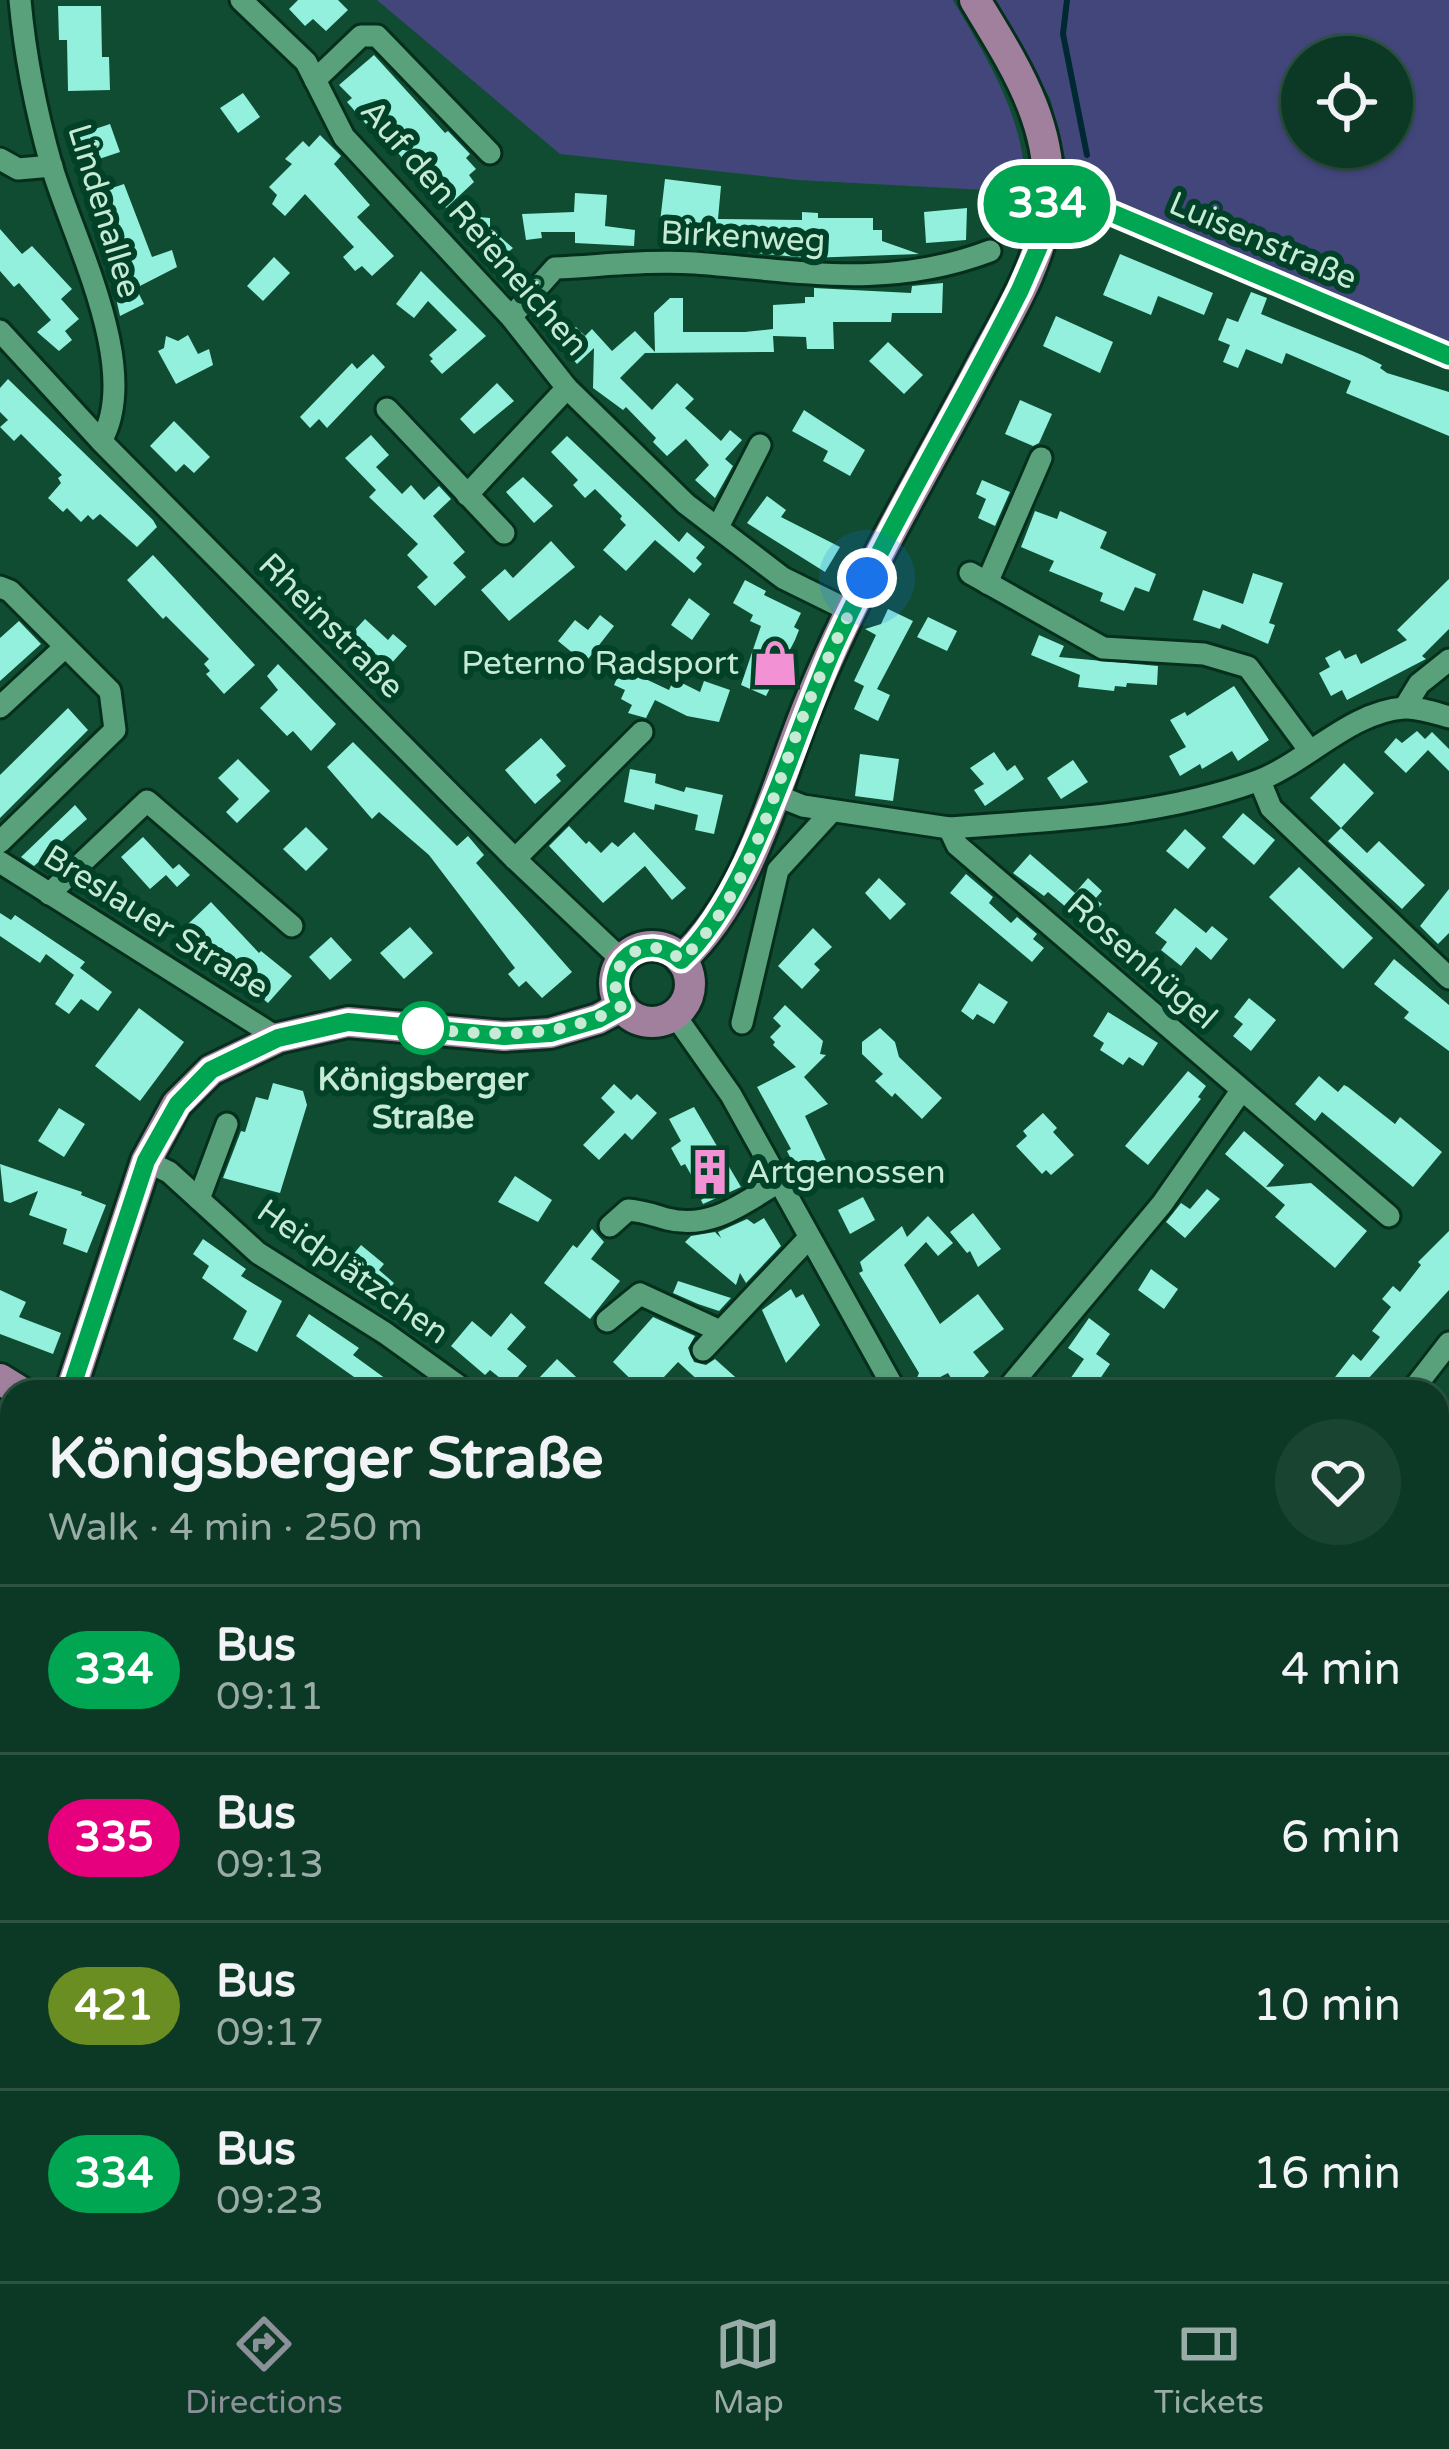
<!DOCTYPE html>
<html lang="en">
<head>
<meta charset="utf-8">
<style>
  body { margin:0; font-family:"Varela Round",sans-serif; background:#1a4432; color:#f1f3f6; height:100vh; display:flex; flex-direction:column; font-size:45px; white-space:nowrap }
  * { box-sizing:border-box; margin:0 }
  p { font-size:39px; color:#9aaca7 }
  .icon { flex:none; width:66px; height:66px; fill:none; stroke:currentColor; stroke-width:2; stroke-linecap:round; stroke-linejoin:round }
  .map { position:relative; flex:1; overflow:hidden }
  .details { position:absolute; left:0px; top:1380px; width:1449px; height:903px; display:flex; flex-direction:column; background:#0c3925; border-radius:36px 36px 0 0; box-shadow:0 3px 9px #0004,0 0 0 3px #2c5342 }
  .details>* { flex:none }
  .badge { padding:0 24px; border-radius:39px; font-size:42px; line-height:78px }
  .tools { position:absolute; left:1281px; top:36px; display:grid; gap:24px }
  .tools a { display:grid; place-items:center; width:132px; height:132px; border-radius:50%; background:#0c3925; box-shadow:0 3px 9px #0004,0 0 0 3px #2c5342; font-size:60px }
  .you { position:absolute; width:60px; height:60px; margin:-30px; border:9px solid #fff; border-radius:50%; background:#1a73e8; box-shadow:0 0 0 18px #1a73e833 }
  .map>.badge { position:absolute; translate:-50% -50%; box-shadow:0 0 0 6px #fff }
  .round { display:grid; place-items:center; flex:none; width:126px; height:126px; border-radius:63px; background:#1a4432 }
  .head { display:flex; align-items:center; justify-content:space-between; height:204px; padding:0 48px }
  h1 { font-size:57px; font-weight:800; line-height:90px }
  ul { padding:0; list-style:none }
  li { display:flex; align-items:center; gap:36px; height:168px; padding:0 48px; border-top:3px solid #2c5342 }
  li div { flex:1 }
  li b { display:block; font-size:45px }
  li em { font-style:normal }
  li .badge { min-width:132px; font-weight:700; text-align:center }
  .tabs { display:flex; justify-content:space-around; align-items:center; height:168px; border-top:3px solid #2c5342; background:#0c3925; font-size:33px; color:#9aaca7 }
  .tabs a { display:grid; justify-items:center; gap:6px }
  .tabs .on { color:#8c9099 }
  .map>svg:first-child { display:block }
</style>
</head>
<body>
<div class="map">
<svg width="1449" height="2281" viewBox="0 0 1449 2281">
  <rect width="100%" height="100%" fill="#104c31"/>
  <g fill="#43467b" fill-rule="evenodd">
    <path d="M377 0H953C988 60 1027 121 1025 192L798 180 560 154Z"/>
    <path d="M991 0H1449V345L1081 188 1069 173 1050 98ZM1302 57H1392V147H1302Z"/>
  </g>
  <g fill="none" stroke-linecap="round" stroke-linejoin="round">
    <path stroke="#002832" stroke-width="6" d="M1067 0 1063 34 1087 155"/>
  </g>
  <g fill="#92f0dd">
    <path d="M298 0H338L348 10 326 31 313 19 305 26 289 9Z"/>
    <path d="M58 6H101L102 57H109L110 90 68 91 67 40H59Z"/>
    <path d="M374 55 445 133 448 131 470 154 466 158 476 169 469 175 474 182 446 208 428 187 423 190 404 168 408 165 371 120 366 124 347 102 352 98 339 85Z"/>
    <path d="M243 93 260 117 238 133 220 108Z"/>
    <path d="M110 124 120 152 84 164 74 136Z"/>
    <path d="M320 135 341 156 334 164 370 205 357 217 394 256 372 276 362 266 355 271 343 257 354 247 305 194 285 216 272 204 277 195 269 187 292 164 285 159 303 141 309 147Z"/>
    <path d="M665 179 721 186 718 219 802 220V212L818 213V218H873V230H882V241L919 254 808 258 755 253V244L702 243 703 229 660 222Z"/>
    <path d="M124 184 152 257 172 250 177 267 136 288 144 304 120 316 112 280 115 279 88 196Z"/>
    <path d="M575 193 607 195 605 226 635 230 634 246 575 243V232H541L542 238 526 240 522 214 574 212Z"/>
    <path d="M967 208 966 240 926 243 924 212Z"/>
    <path d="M466 216 490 218V228L513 248 490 268 456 229Z"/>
    <path d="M0 229 22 254 32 246 72 289 61 299 79 319 65 331 72 340 59 351 37 332 51 320 19 283 14 287 0 271Z"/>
    <path d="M1120 254 1213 293 1204 315 1158 296 1151 315 1103 295Z"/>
    <path d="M274 257 290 273 263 301 247 286Z"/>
    <path d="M421 271 486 336 442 374 430 361 433 359 429 355 457 330 428 301 414 318 396 304Z"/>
    <path d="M943 283 942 313H892L891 322H833L834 349H807L806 337 773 336 774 352 645 353 620 378 652 410 677 383 694 399 685 408 721 441 730 430 742 440 725 459 733 466 715 498 695 480 709 465 686 439 667 456 653 442 656 438 626 407 623 410 593 388 594 348 577 364 558 343 576 327 585 336 592 329 612 351 635 331 655 352 654 313 670 298H683V332H745L773 329V305L805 303V297H814V288L911 293 912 286Z"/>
    <path d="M1251 292 1267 298 1261 314 1362 355 1382 365 1380 368 1387 373 1449 392V436L1346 393 1351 381 1286 353 1282 364 1246 349 1238 368 1223 362 1230 345 1218 340 1227 318 1238 322Z"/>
    <path d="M1056 316 1113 342 1100 373 1043 346Z"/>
    <path d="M188 335 198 354 209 349 213 365 176 384 158 351 164 348 166 336 178 341Z"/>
    <path d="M888 342 923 375 904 394 869 361Z"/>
    <path d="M373 354 385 367 327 428 319 419 310 428 300 417 352 363 357 369Z"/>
    <path d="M8 379 153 520 157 527 137 547 100 514 93 520 88 515 81 522 67 508 63 512 48 498 61 483 58 478 62 475 21 434 14 441 0 427 8 420 0 412V388Z"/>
    <path d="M497 383 514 401 474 434 460 419Z"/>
    <path d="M1020 400 1052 414 1039 443 1033 446 1005 434Z"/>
    <path d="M804 410 865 450 850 476 823 461 828 451 792 431Z"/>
    <path d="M174 421 210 457 194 473 184 464 176 472 150 446Z"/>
    <path d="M371 435 389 455 376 467 402 494 411 485 424 500 439 486 451 499 433 516 465 552 453 563 466 577 435 606 417 587 428 577 407 555 418 544 369 497 376 490 345 458Z"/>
    <path d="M567 436 679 542 687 532 705 547 696 558 702 564 694 573 655 540 626 571 603 550 626 525 620 519 622 516 595 489 585 498 573 485 578 480 551 452Z"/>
    <path d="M523 477 553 506 534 523 506 492Z"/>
    <path d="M982 480 1010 492 995 526 978 518 986 499 976 494Z"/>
    <path d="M767 496 786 510 781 517 840 547 825 572 747 523Z"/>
    <path d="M1035 511 1057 519 1060 511 1107 532 1100 548 1156 574 1149 592 1135 587 1124 611 1100 601 1103 593 1049 571 1054 561 1021 547Z"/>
    <path d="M551 541 575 567 509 621 481 590 505 569 513 578Z"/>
    <path d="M153 555 255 665 224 694 206 674 210 671 204 664 209 659 166 616 163 619 127 580Z"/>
    <path d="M1253 573 1283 583 1269 623 1275 625 1268 644 1222 624 1220 629 1193 620 1203 590 1243 604Z"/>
    <path d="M1449 579V629L1422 656 1426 659 1347 700 1342 690 1331 696 1319 673 1330 667 1325 658 1340 650 1345 659 1356 654 1361 664 1407 640 1397 630Z"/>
    <path d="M745 580 766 591 764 595 801 613 794 627 799 630 795 640 766 696 741 685 761 626 750 621 753 615 733 603Z"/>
    <path d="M689 598 710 614 692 640 671 625Z"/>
    <path d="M888 609 913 621 877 689 890 695 878 721 854 709 864 686 854 681 876 635 865 629 881 624Z"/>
    <path d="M600 615 614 626 585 663 558 641 575 620 588 630Z"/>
    <path d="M928 617 957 631 947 651 917 637Z"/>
    <path d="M365 619 388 640 393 634 407 646 389 666 376 654 366 666 342 644Z"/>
    <path d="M19 621 41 644 0 681V638Z"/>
    <path d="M1039 635 1064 646 1059 657 1158 666 1157 685 1127 683 1126 687 1115 686 1114 691 1078 687 1080 675 1031 655Z"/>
    <path d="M278 664 336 724 311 751 293 731 287 736 260 708 278 690 267 676Z"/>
    <path d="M622 668 669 690 674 679 700 692 704 681 730 690 719 722 687 716 655 700 646 718 628 713 632 705 621 699 625 690 614 685Z"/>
    <path d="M1234 686 1269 740 1238 761 1232 751 1202 769 1200 764 1180 776 1169 756 1186 747 1170 720 1185 712 1187 716Z"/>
    <path d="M68 708 88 730 0 818V775Z"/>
    <path d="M1417 731 1425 739 1432 732 1449 749V771L1428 750 1406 773 1384 752 1396 738 1402 743Z"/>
    <path d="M541 738 566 766 556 775 561 781 535 804 505 770Z"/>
    <path d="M353 742 457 846 468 836 484 855 476 863 572 972 542 998 526 981 519 987 508 974 515 968 429 855 379 812 372 819 327 767Z"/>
    <path d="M994 752 1007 771 1015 765 1024 779 985 806 974 790 984 784 970 768Z"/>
    <path d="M860 754 899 759 893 801 855 796Z"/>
    <path d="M238 759 270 791 237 823 226 812 239 799 218 778Z"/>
    <path d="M1073 760 1088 782 1061 799 1047 778Z"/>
    <path d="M1344 763 1374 793 1341 828 1310 798Z"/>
    <path d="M630 769 656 774 655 783 684 792 686 787 723 795 714 834 695 830 698 815 655 804 654 810 624 802Z"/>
    <path d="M75 805 87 819 34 866 21 857Z"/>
    <path d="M1243 813 1275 840 1254 865 1222 837Z"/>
    <path d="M569 826 586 844 589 841 601 853 612 842 618 847 634 832 686 888 672 900 645 866 603 903 549 846Z"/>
    <path d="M306 827 328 849 306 871 283 849Z"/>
    <path d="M1341 828 1367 853 1379 841 1425 885 1402 909 1328 841Z"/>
    <path d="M1185 829 1206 848 1188 869 1166 851Z"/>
    <path d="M143 837 173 869 179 864 190 875 177 887 166 875 150 889 121 857Z"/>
    <path d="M1030 854 1075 893 1088 878 1102 891 1095 899 1102 904 1085 923 1048 892 1044 896 1013 873Z"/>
    <path d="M1299 867 1373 938 1343 969 1269 897Z"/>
    <path d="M966 874 993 897 989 903 1011 923 1017 917 1037 934 1033 939 1044 948 1032 962 950 893Z"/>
    <path d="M879 878 906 904 890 920 865 893Z"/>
    <path d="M1449 889V933L1438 944 1420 926Z"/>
    <path d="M211 902 259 953 261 951 292 976 268 1003 227 969 224 972 200 945 204 941 188 924Z"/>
    <path d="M1175 908 1206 933 1212 926 1228 939 1211 960 1196 947 1181 966 1161 950 1167 942 1155 933Z"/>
    <path d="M0 913 11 920 15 915 85 962 80 968 112 992 98 1011 81 999 69 1014 55 1004 74 975 46 954 40 963 0 936Z"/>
    <path d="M410 927 433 953 404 979 380 953Z"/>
    <path d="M813 928 832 947 814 964 820 970 802 989 778 966Z"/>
    <path d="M331 937 352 960 330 980 309 957Z"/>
    <path d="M1394 959 1449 1005V1051L1404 1018 1409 1012 1374 984Z"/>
    <path d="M979 983 1008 1002 994 1024 977 1014 973 1020 961 1011Z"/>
    <path d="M1249 998 1276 1020 1251 1051 1233 1036 1243 1024 1234 1017Z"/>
    <path d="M785 1005 823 1041 820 1054 826 1055 804 1077 828 1104 805 1116 831 1171 805 1187 787 1151 791 1149 757 1087 796 1067 773 1045 775 1042 770 1037 781 1026 773 1018Z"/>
    <path d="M139 1008 184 1042 140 1101 95 1066Z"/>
    <path d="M1108 1012 1158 1043 1143 1066 1129 1057 1123 1065 1100 1050 1104 1043 1093 1036Z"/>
    <path d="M880 1028 895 1042 899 1057 942 1098 922 1119 895 1093 892 1097 875 1081 883 1074 862 1054V1042Z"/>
    <path d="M1188 1071 1206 1086 1198 1097 1201 1099 1148 1165 1125 1146Z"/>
    <path d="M1319 1076 1338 1092 1344 1085 1348 1087 1395 1124 1400 1117 1442 1152 1413 1187 1322 1112 1315 1121 1295 1104Z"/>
    <path d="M273 1083 303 1091 307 1105 280 1193 223 1178 241 1131 245 1132 256 1097 268 1100Z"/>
    <path d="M614 1084 631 1100 637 1094 657 1113 632 1140 625 1133 599 1160 583 1145 615 1112 601 1098Z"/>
    <path d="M694 1107 741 1187 703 1204 701 1200 704 1198 685 1164 681 1166 671 1148 681 1141 669 1119Z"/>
    <path d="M59 1108 85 1124 64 1157 38 1141Z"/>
    <path d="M1043 1113 1057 1128 1053 1132 1074 1155 1051 1175 1046 1170 1042 1174 1016 1146 1027 1136 1023 1131Z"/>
    <path d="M1244 1131 1284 1165 1266 1187 1311 1183 1367 1231 1335 1268 1275 1217 1285 1205 1225 1154Z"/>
    <path d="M0 1164 82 1192 81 1195 106 1205 87 1253 63 1244 67 1229 29 1215 38 1191 10 1203 4 1201Z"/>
    <path d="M515 1176 552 1200 538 1222 498 1202Z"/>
    <path d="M1207 1189 1220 1199 1185 1238 1166 1222 1181 1203 1190 1209Z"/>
    <path d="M863 1197 875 1220 850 1234 838 1210Z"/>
    <path d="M973 1213 1001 1249 978 1267 970 1251 967 1253 950 1232Z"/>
    <path d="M928 1216 953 1243 938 1256 926 1242 904 1265 940 1324 978 1294 1004 1329 973 1352 989 1372 968 1392H959L948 1373 911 1392 919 1373 859 1273 863 1271 860 1262 902 1226 907 1237Z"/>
    <path d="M764 1218 781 1246 746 1283 740 1273 736 1285 685 1242 691 1236 715 1232 721 1238 718 1232 747 1219 754 1224Z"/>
    <path d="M592 1229 604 1242 591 1259 620 1281 590 1319 544 1283 573 1245 577 1248Z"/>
    <path d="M1449 1231V1290L1356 1392H1346L1332 1381 1353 1354 1361 1361 1380 1337 1372 1331 1391 1307 1382 1299 1393 1286 1400 1292 1421 1265 1418 1262Z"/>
    <path d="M203 1239 246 1269 241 1276 282 1301 257 1352 233 1339 247 1311 202 1278 209 1266 193 1254Z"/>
    <path d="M361 1245 384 1264 379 1270 394 1283 379 1302 338 1273Z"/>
    <path d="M1151 1269 1178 1289 1164 1309 1138 1290Z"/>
    <path d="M678 1281 731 1298 719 1311 698 1304 673 1293Z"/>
    <path d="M791 1289 796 1298 803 1294 820 1325 786 1363 762 1310Z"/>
    <path d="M0 1290 26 1302 19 1317 61 1333 53 1354 0 1334Z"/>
    <path d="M511 1313 526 1327 507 1349 527 1366 510 1386 490 1370 485 1375 451 1346 472 1321 491 1337Z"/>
    <path d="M309 1314 359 1348 353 1355 404 1392H359L364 1384 296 1336Z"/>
    <path d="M653 1317 695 1336 688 1348 694 1362 706 1365 715 1359 752 1392H717L704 1379 701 1383 678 1362 650 1392H644L613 1362Z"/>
    <path d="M1089 1318 1110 1334 1096 1354 1110 1364 1091 1392H1061L1084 1359 1068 1348Z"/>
    <path d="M557 1359 592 1392H553L538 1379Z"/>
  </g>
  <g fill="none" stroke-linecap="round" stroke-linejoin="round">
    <defs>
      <g id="minor">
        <path d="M20 0C25 55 36 111 51 164 72 237 143 369 101 441"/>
        <path d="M241 0 306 62 344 137 511 317 567 388 686 504 783 578 850 611"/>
        <path d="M315 80 361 36H377L490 153"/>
        <path d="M0 159 18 169 52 166"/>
        <path d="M1048 200 1089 205 1114 214 1449 356"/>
        <path d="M511 317 555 268C601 266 649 260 695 263 800 271 887 290 990 251"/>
        <path d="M0 331 101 441 515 859 622 960"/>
        <path d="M387 409 504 533"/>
        <path d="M467 495 567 388"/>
        <path d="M718 527 760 445"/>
        <path d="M970 573 1103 648 1204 654 1248 667 1310 751"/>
        <path d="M987 583 1041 458"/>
        <path d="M0 587 10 591 110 691 115 730 0 842"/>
        <path d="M0 707 65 647"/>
        <path d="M1405 707 1419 684 1449 660"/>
        <path d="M1260 781 1271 808 1449 978"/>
        <path d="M773 794 803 806 949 828 957 845 1389 1216"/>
        <path d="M949 828C1052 820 1158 817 1257 781 1306 763 1349 712 1404 708 1418 707 1435 713 1449 717"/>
        <path d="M515 859 642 732"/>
        <path d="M0 862 278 1038"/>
        <path d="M49 894 147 801 292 926"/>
        <path d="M674 1014 731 1095 896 1392"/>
        <path d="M742 1023 778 870 832 811"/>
        <path d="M146 1161 169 1172 258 1253 385 1333 467 1392"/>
        <path d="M199 1199 227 1124"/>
        <path d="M610 1226 628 1210C643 1211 653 1215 667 1219 710 1230 742 1204 777 1183"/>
        <path d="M607 1321 640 1294 720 1331"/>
        <path d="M703 1350 809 1238"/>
        <path d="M1005 1392 1162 1204 1241 1091"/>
        <path d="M1411 1392 1449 1343"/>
        <path d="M0 1549 12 1524"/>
        <path d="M1437 1617 1445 1627 1449 1645"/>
        <path d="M0 1747 12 1755"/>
        <path d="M0 1941 12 1945"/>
        <path d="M1437 1974 1449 1950"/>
        <path d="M1437 2059 1449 2058"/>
        <path d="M0 2074 12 2073"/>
        <path d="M0 2228 12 2227"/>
        <path d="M674 2271 675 2281"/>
        <path d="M746 2271 764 2281"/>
        <path d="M1384 2271 1390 2281"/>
        <path d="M136 2281 139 2271"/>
        <path d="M1216 2281 1224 2271"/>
      </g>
      <g id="major">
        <circle cx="652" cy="984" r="38"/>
        <path d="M681 960C751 896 775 785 810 701 856 588 918 484 975 377 1002 324 1039 270 1047 210 1057 129 1015 66 975 0"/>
        <path d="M0 1379 21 1392"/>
        <path d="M70 1392 146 1161 177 1104 211 1070 278 1038 348 1022 504 1036 550 1033 598 1019 622 1006"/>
        <path d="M996 2271 1003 2281"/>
      </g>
    </defs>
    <use href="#minor" stroke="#052f1c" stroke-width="27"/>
    <use href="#major" stroke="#052f1c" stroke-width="36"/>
    <use href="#minor" stroke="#58a17b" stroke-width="21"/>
    <use href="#major" stroke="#a0809d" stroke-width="30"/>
  </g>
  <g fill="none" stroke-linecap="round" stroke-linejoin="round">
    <defs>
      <path id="line" d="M70 1392 146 1161 178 1104 211 1070 278 1038 348 1022 504 1036 550 1033 598 1019 622 1006C598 964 646 928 681 960 753 894 794 731 837 640 892 520 961 407 1020 290L1040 244 1048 200 1089 205 1114 214 1449 356"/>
    </defs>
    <use href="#line" stroke="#fff" stroke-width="27"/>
    <use href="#line" stroke="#00a651" stroke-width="18"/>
    <path stroke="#c6ead4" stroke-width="12" stroke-dasharray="0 21.6" d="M423 1028H416C489 1035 555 1042 622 1006 598 964 646 928 681 960 750 897 774 788 808 704 826 661 846 619 867 578"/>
  </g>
  <defs>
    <symbol id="shop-bare" viewBox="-9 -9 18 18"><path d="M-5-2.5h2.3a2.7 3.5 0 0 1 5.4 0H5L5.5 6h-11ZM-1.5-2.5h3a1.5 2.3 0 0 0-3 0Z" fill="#f391d5" stroke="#004127" stroke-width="2.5" paint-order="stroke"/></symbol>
    <symbol id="building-bare" viewBox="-9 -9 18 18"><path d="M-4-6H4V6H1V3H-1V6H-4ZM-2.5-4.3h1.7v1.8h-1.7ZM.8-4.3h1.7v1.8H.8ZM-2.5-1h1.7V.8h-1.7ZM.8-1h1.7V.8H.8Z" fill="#f391d5" stroke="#004127" stroke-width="2.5" paint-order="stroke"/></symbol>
  </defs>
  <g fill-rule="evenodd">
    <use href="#shop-bare" x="742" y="630" width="66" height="66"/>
    <use href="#building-bare" x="677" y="1139" width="66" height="66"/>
  </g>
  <circle fill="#fff" stroke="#00a651" stroke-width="6" cx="423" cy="1028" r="24"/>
  <g text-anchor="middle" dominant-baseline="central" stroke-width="12" stroke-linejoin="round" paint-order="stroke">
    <g font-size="33" fill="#c6ead4" stroke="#004127">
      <text transform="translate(104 211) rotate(73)">Lindenallee</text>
      <text transform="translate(474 228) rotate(49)">Auf den Reieneichen</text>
      <text transform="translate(743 237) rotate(3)">Birkenweg</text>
      <text transform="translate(1263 241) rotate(23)">Luisenstraße</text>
      <text transform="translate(331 626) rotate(45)">Rheinstraße</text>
      <text transform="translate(156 922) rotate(32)">Breslauer Straße</text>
      <text transform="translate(1142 962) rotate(41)">Rosenhügel</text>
      <text transform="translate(353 1272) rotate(35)">Heidplätzchen</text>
    </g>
    <g font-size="33" fill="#c6ead4" stroke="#004127" text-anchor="end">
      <text x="739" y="663">Peterno Radsport</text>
      <text x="746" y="1172" text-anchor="start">Artgenossen</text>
    </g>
    <g font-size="33" font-weight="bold" fill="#c6ead4" stroke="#004127">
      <text x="423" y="1079">Königsberger<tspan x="423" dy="38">Straße</tspan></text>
    </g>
  </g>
</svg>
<div class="tools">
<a><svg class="icon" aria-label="locate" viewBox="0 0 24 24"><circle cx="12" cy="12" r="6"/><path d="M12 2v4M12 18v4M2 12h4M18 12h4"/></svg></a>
</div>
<div class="you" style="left:867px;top:578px"></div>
<b class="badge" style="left:1047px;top:204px;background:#00a651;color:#fff">334</b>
<section class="details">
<div class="head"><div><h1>Königsberger Straße</h1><p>Walk · 4 min · 250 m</p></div><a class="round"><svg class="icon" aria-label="heart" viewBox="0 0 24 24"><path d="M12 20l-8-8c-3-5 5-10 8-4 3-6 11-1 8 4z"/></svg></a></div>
<ul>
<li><span class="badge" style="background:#00a651;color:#fff">334</span><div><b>Bus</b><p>09:11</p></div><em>4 min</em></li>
<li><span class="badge" style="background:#e6007e;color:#fff">335</span><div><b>Bus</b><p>09:13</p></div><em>6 min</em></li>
<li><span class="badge" style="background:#6b8e23;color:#fff">421</span><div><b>Bus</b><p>09:17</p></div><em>10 min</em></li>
<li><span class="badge" style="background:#00a651;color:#fff">334</span><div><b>Bus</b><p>09:23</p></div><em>16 min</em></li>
</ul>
</section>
</div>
<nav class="tabs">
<a class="on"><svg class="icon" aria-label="directions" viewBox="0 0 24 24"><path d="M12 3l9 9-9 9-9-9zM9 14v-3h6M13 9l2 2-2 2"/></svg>Directions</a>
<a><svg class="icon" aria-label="map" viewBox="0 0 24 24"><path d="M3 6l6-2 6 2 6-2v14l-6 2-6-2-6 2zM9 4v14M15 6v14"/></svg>Map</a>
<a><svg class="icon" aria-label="tickets" viewBox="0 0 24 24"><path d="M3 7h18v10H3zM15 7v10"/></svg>Tickets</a>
</nav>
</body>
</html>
